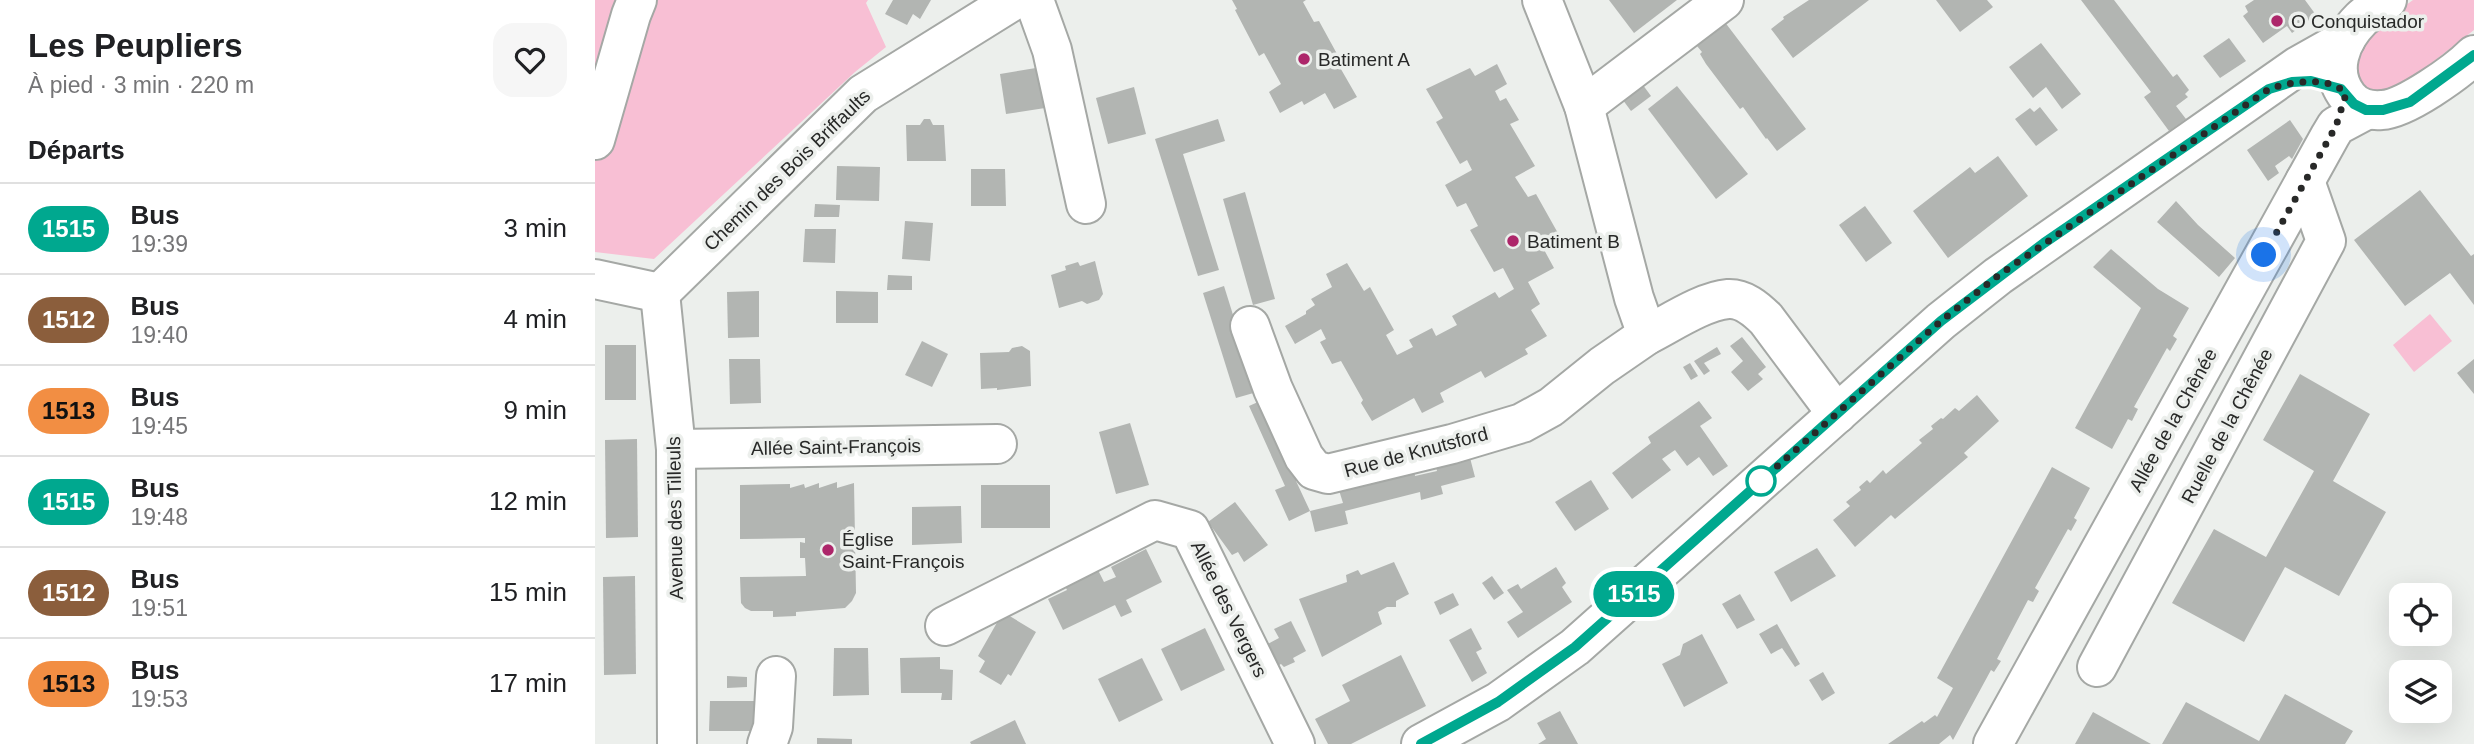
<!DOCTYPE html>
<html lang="fr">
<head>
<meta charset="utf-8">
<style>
  body { margin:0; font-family:Helvetica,sans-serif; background:#f6f6f6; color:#202124; height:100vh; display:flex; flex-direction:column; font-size:26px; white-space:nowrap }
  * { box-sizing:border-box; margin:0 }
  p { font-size:23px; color:#757577 }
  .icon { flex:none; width:38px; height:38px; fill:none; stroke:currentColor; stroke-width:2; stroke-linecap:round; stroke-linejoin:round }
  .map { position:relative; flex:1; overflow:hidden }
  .details { display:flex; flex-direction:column; background:#fff; width:595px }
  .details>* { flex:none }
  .badge { padding:0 14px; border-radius:23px; font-size:24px; line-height:46px }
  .controls { position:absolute; left:1794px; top:583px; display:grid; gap:14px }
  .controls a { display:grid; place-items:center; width:63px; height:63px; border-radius:14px; background:#fff; box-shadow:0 7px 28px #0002; font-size:35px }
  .you { position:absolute; width:35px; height:35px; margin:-18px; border:5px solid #fff; border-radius:50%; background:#1a73e8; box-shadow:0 0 0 10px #1a73e833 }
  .map>.badge { position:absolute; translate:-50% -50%; box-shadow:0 0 0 4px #fff }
  h2 { padding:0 28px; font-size:26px; line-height:63px }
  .round { display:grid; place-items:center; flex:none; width:74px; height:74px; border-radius:21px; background:#f6f6f6 }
  .summary { display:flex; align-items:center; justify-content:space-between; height:119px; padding:0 28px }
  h1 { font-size:33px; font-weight:700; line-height:52px }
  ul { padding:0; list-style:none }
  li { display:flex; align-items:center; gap:21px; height:91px; padding:0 28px; border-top:2px solid #e0e0e0 }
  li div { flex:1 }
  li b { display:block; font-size:26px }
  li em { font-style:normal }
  li .badge { min-width:77px; font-weight:700; text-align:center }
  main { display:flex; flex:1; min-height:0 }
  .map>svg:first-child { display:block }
</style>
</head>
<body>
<main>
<section class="details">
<div class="summary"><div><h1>Les Peupliers</h1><p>À pied · 3 min · 220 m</p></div><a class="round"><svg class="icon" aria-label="heart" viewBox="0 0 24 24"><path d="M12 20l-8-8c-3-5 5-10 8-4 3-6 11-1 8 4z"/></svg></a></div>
<h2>Départs</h2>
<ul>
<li><span class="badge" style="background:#00a88f;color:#fff">1515</span><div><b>Bus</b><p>19:39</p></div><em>3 min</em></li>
<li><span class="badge" style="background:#8b5e3c;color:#fff">1512</span><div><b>Bus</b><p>19:40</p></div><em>4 min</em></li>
<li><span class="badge" style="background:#f28e43;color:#111">1513</span><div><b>Bus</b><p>19:45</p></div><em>9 min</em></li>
<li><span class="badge" style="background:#00a88f;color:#fff">1515</span><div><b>Bus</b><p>19:48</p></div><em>12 min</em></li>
<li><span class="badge" style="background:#8b5e3c;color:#fff">1512</span><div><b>Bus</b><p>19:51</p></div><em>15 min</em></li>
<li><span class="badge" style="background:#f28e43;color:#111">1513</span><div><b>Bus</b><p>19:53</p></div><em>17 min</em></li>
</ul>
</section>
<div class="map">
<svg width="1879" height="744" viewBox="0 0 1879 744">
  <rect width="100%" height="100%" fill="#ecefec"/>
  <g fill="#f8bfd4">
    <path d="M0 0H273L271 3 291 47 260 72 59 259 0 252Z"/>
    <path d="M1818 0H1879V30L1807 86 1777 93 1766 86 1756 52 1768 36Z"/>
    <path d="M1835 314 1857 341 1819 372 1798 345Z"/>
  </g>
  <g fill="#b2b5b2">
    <path d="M298 0H336L325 19 318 14 312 25 290 14Z"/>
    <path d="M637 0H711L708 2 719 22 724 21 747 63 743 64 762 97 739 109 730 93 709 105 707 101 685 113 674 92 686 84 669 53 664 56 640 10 642 9Z"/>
    <path d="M1014 0H1082L1039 33Z"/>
    <path d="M1214 0H1274L1198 58 1176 29 1189 19 1188 17Z"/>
    <path d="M1341 0H1392L1398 7 1365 32Z"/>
    <path d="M1486 0H1519L1578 77 1582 74 1594 90 1590 94 1593 97 1581 106 1591 119 1574 131 1549 97 1556 92Z"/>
    <path d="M1659 0H1710L1721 15 1697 33 1692 26 1668 43 1648 16 1653 12 1650 6Z"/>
    <path d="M1126 17 1211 129 1182 151 1172 138 1171 139 1148 107 1145 109 1111 64 1105 54 1107 52 1097 40Z"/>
    <path d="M1634 38 1651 61 1625 78 1608 56Z"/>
    <path d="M1446 43 1486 94 1467 109 1451 87 1438 98 1414 67Z"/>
    <path d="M902 64 912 84 900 91 905 101 911 98 924 120 915 124 940 166 920 177 933 197 941 194 964 235 947 246 959 268 933 282 945 304 936 310 952 336 930 349 933 354 890 378 886 371 845 393 849 402 827 413 819 398 777 421 766 403 768 400 746 361 737 364 725 342 731 339 726 329 700 344 690 326 711 314V311L720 305 716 299 737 287 731 274 752 263 769 291 775 287 799 330 791 335 802 355 818 347 814 340 837 328 841 336 862 325 857 316 900 292 904 298 919 289 908 268 899 272 875 230 883 226 871 203 862 207 850 185 877 170 872 160 865 164 841 122 848 118 831 89 875 68 880 76Z"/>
    <path d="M453 66 463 106 411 114 405 74Z"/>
    <path d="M1042 77 1056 96 1036 111 1022 92Z"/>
    <path d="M1082 86 1153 174 1121 199 1053 109Z"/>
    <path d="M539 87 551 134 513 144 501 98Z"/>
    <path d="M1445 107 1463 130 1441 146 1420 119 1435 108 1439 112Z"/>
    <path d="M329 119H335L338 125H349L351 161H312L311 125H325Z"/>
    <path d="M623 119 630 141 588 154 624 270 603 276 560 139Z"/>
    <path d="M1695 120 1708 139 1697 159 1694 156 1680 166 1684 173 1673 181 1652 150Z"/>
    <path d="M1403 156 1433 196 1353 258 1318 211 1375 167 1380 173Z"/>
    <path d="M242 166 285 167 284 201 241 200Z"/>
    <path d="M376 169H410L411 206H376Z"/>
    <path d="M1825 190 1876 256 1879 254V305L1855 273 1810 306 1759 240Z"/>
    <path d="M650 192 680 299 658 305 628 199Z"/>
    <path d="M1581 201 1603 225 1640 258 1624 277 1562 222Z"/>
    <path d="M220 204 245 205 244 217H219Z"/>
    <path d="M1270 206 1297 243 1271 262 1244 225Z"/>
    <path d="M310 221 338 223 335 261 307 259Z"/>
    <path d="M210 229H241L240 263 208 262Z"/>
    <path d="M1516 249 1563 289 1594 308 1578 336 1582 339 1575 351 1572 348 1539 407 1543 409 1537 421 1533 419 1517 449 1480 428 1546 308 1498 267Z"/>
    <path d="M500 261 508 294 504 300 492 304 487 301 464 308 456 275 471 270 470 266 483 262 485 266Z"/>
    <path d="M293 275 317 276V290H292Z"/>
    <path d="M629 286 662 392 641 398 608 293Z"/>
    <path d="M164 291V337L133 338 132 292Z"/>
    <path d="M241 291 283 292V323H241Z"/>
    <path d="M1147 337 1171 367 1163 374 1168 379 1153 391 1136 372 1148 361 1135 346Z"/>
    <path d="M327 341 353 354 337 387 310 375Z"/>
    <rect x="10" y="345" width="31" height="55"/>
    <path d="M427 346 435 351 436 386 402 390V388L386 389 385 353 414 352 417 348Z"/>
    <path d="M1122 347 1126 354 1109 363 1115 371 1109 375 1099 361Z"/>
    <path d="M134 359H165L166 403 135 404Z"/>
    <path d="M1879 359V394L1862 373Z"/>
    <path d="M1095 363 1103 376 1096 380 1088 367Z"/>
    <path d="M1705 374 1775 414 1738 481 1791 512 1744 596 1690 567 1649 642 1577 603 1619 529 1671 557 1719 471 1668 440Z"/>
    <path d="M1382 395 1404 421 1369 453 1373 457 1300 519 1296 515 1260 547 1238 520 1255 506 1251 502 1266 490 1264 487 1272 480 1275 483 1288 470 1291 474 1327 443 1324 440 1338 429 1336 426 1346 418 1348 419 1360 408 1364 411Z"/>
    <path d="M674 397 710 477 701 481 715 511 694 521 680 490 690 486 654 406Z"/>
    <path d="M1104 401 1117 418 1105 426 1133 466 1118 476 1104 457 1092 466 1080 450 1067 459 1076 470 1037 499 1017 473 1056 443 1053 437Z"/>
    <path d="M535 423 554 485 521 494 504 432Z"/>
    <path d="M42 439 43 537 11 538 10 440Z"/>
    <path d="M874 454 880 477 846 486 848 494 826 500 825 492 750 511 753 524 720 532 715 511 748 503 743 487 819 468 820 476 842 471 840 463Z"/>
    <path d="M1457 467 1495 488 1479 518 1482 520 1476 531 1473 529 1440 588 1444 591 1438 602 1433 600 1402 659 1406 661 1399 672 1396 670 1358 740 1355 735 1344 744H1293L1327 721 1329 723 1340 715 1342 717 1358 688 1342 678Z"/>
    <path d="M996 480 1014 509 980 531 960 502Z"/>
    <path d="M242 482V488L259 483 261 593 257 601 250 608 201 612V616L178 617V611H156L150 608 146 603 145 577 211 576 210 558H205V542L210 543V538L145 539V485L195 484V488L209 484 210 488 224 483V488Z"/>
    <rect x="386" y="485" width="69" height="43"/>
    <path d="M640 502 673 545 649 562 643 552 637 555 613 522Z"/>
    <path d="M366 506 367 543 317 545V507Z"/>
    <path d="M1222 548 1241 576 1196 602 1179 572Z"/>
    <path d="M551 549 567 582 531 600 537 612 526 617 520 605 468 630 453 599 472 590 469 584 502 568 509 582 521 577 516 567Z"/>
    <path d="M799 562 814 594 801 601V607H792L783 612 787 624 727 657 704 599 752 582 751 575 763 570 766 575Z"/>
    <path d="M961 567 971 583 967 587 977 602 923 638 912 622 928 612 912 590 923 584 926 589Z"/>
    <path d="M40 576 41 674 9 675 8 577Z"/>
    <path d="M897 576 909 593 899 600 887 583Z"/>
    <path d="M858 593 864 605 845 615 839 602Z"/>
    <path d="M1145 594 1160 620 1142 629 1127 604Z"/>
    <path d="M408 612 441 632 416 676 413 674 406 685 384 672 390 661 383 656Z"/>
    <path d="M696 621 711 651 698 658 700 662 689 667 686 664 673 671 661 650 684 638 679 629Z"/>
    <path d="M1182 624 1205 664 1200 667 1187 648 1176 654 1164 634Z"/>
    <path d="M610 628 630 670 586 691 566 649Z"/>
    <path d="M876 628 887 649 881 652 892 673 877 682 854 640Z"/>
    <path d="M1107 634 1133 683 1089 707 1067 664 1085 655 1088 644Z"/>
    <path d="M239 648H273L274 695 238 696Z"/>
    <path d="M806 655 831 706 756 744H733L720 719 755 701 747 685Z"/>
    <path d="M345 657V669L358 670 357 700H346L347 693H306L305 658Z"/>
    <path d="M547 658 568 700 524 722 503 679Z"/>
    <path d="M1228 672 1240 693 1227 701 1214 680Z"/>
    <path d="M132 676 152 677V687L132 688Z"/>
    <path d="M1690 694 1758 731 1750 744H1567L1591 702 1664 741Z"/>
    <path d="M115 701H166V731H114Z"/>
    <path d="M965 711 983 744H943L951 739 942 723Z"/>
    <path d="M1498 712 1556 744H1480Z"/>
    <path d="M420 720 431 744H376L375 742Z"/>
    <path d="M222 738 257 739V744H222Z"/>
  </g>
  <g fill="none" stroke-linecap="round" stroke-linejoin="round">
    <defs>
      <g id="minor">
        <path d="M439 0 457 50 491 204"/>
        <path d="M947 0 989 106 1039 298 1052 335C1074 324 1108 301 1133 299 1148 298 1161 309 1171 319L1242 414"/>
        <path d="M989 106 1129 0"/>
        <path d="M0 140 36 15 42 0"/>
        <path d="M0 279 65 293"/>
        <path d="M65 293 268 94 419 0"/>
        <path d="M65 293 81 449 82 744"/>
        <path d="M655 326 678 389 709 457 719 470 733 474 857 444 927 423 956 407 1007 366 1052 335"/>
        <path d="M81 449 402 444"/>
        <path d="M350 626 560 520 595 530 700 744"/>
        <path d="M1502 667 1731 241 1710 181"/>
        <path d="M172 744 178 727 181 676"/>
        <path d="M1398 744 1735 136 1741 126 1771 110"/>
      </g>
      <g id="major">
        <path d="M1792 0C1784 6 1773 12 1766 19 1745 40 1733 72 1753 97 1762 108 1773 111 1787 110 1810 109 1862 72 1879 55"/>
        <path d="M826 744 903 702 980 647 1346 321 1403 276 1703 66 1751 39"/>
      </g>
    </defs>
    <use href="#minor" stroke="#a5a8a5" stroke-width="42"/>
    <use href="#major" stroke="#a5a8a5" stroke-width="42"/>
    <use href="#minor" stroke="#fff" stroke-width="38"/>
    <use href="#major" stroke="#fff" stroke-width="38"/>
  </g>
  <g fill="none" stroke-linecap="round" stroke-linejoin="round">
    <defs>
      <path id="line" d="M826 744 903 702 980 647 1346 321 1449 243 1674 89 1697 82 1716 81 1746 89 1759 104 1771 110H1788L1815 102 1879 55"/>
    </defs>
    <use href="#line" stroke="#fff" stroke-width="16"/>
    <use href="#line" stroke="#00a88f" stroke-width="10"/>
    <path stroke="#282928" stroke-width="7" stroke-dasharray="0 12.6" d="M1166 481 1160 486 1346 321 1404 275 1674 89C1694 82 1736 75 1751 94L1741 126 1669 255"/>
  </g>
  <g fill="#ad266a" stroke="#ecefec" stroke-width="2.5">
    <circle cx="1682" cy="21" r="7"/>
    <circle cx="709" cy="59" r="7"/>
    <circle cx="918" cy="241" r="7"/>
    <circle cx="233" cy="550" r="7"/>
  </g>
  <circle fill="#fff" stroke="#00a88f" stroke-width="3.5" cx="1166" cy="481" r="14"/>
  <g text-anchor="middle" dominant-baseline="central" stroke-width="7" stroke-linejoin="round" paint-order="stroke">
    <g font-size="19" fill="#282928" stroke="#ecefec" text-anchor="start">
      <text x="1696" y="21">O Conquistador</text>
      <text x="723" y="59">Batiment A</text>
      <text x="932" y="241">Batiment B</text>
      <text x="247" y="539">Église<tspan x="247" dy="22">Saint-François</tspan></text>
    </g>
    <g font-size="19" fill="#282928" stroke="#ecefec">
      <text transform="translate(192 170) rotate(-44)">Chemin des Bois Briffaults</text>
      <text transform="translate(1578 420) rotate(-61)">Allée de la Chênée</text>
      <text transform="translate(1632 426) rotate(-62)">Ruelle de la Chênée</text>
      <text transform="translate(241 447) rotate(-1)">Allée Saint-François</text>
      <text transform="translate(821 452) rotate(-15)">Rue de Knutsford</text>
      <text transform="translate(80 518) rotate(-91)">Avenue des Tilleuls</text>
      <text transform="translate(634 609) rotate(64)">Allée des Vergers</text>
    </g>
  </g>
</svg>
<div class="controls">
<a><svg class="icon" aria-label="locate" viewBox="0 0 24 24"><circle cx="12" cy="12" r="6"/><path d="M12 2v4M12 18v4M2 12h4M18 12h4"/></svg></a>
<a><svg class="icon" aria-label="layers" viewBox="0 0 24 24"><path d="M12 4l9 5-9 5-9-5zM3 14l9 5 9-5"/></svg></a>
</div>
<div class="you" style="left:1669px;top:255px"></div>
<b class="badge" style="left:1039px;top:594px;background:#00a88f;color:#fff">1515</b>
</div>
</main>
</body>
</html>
